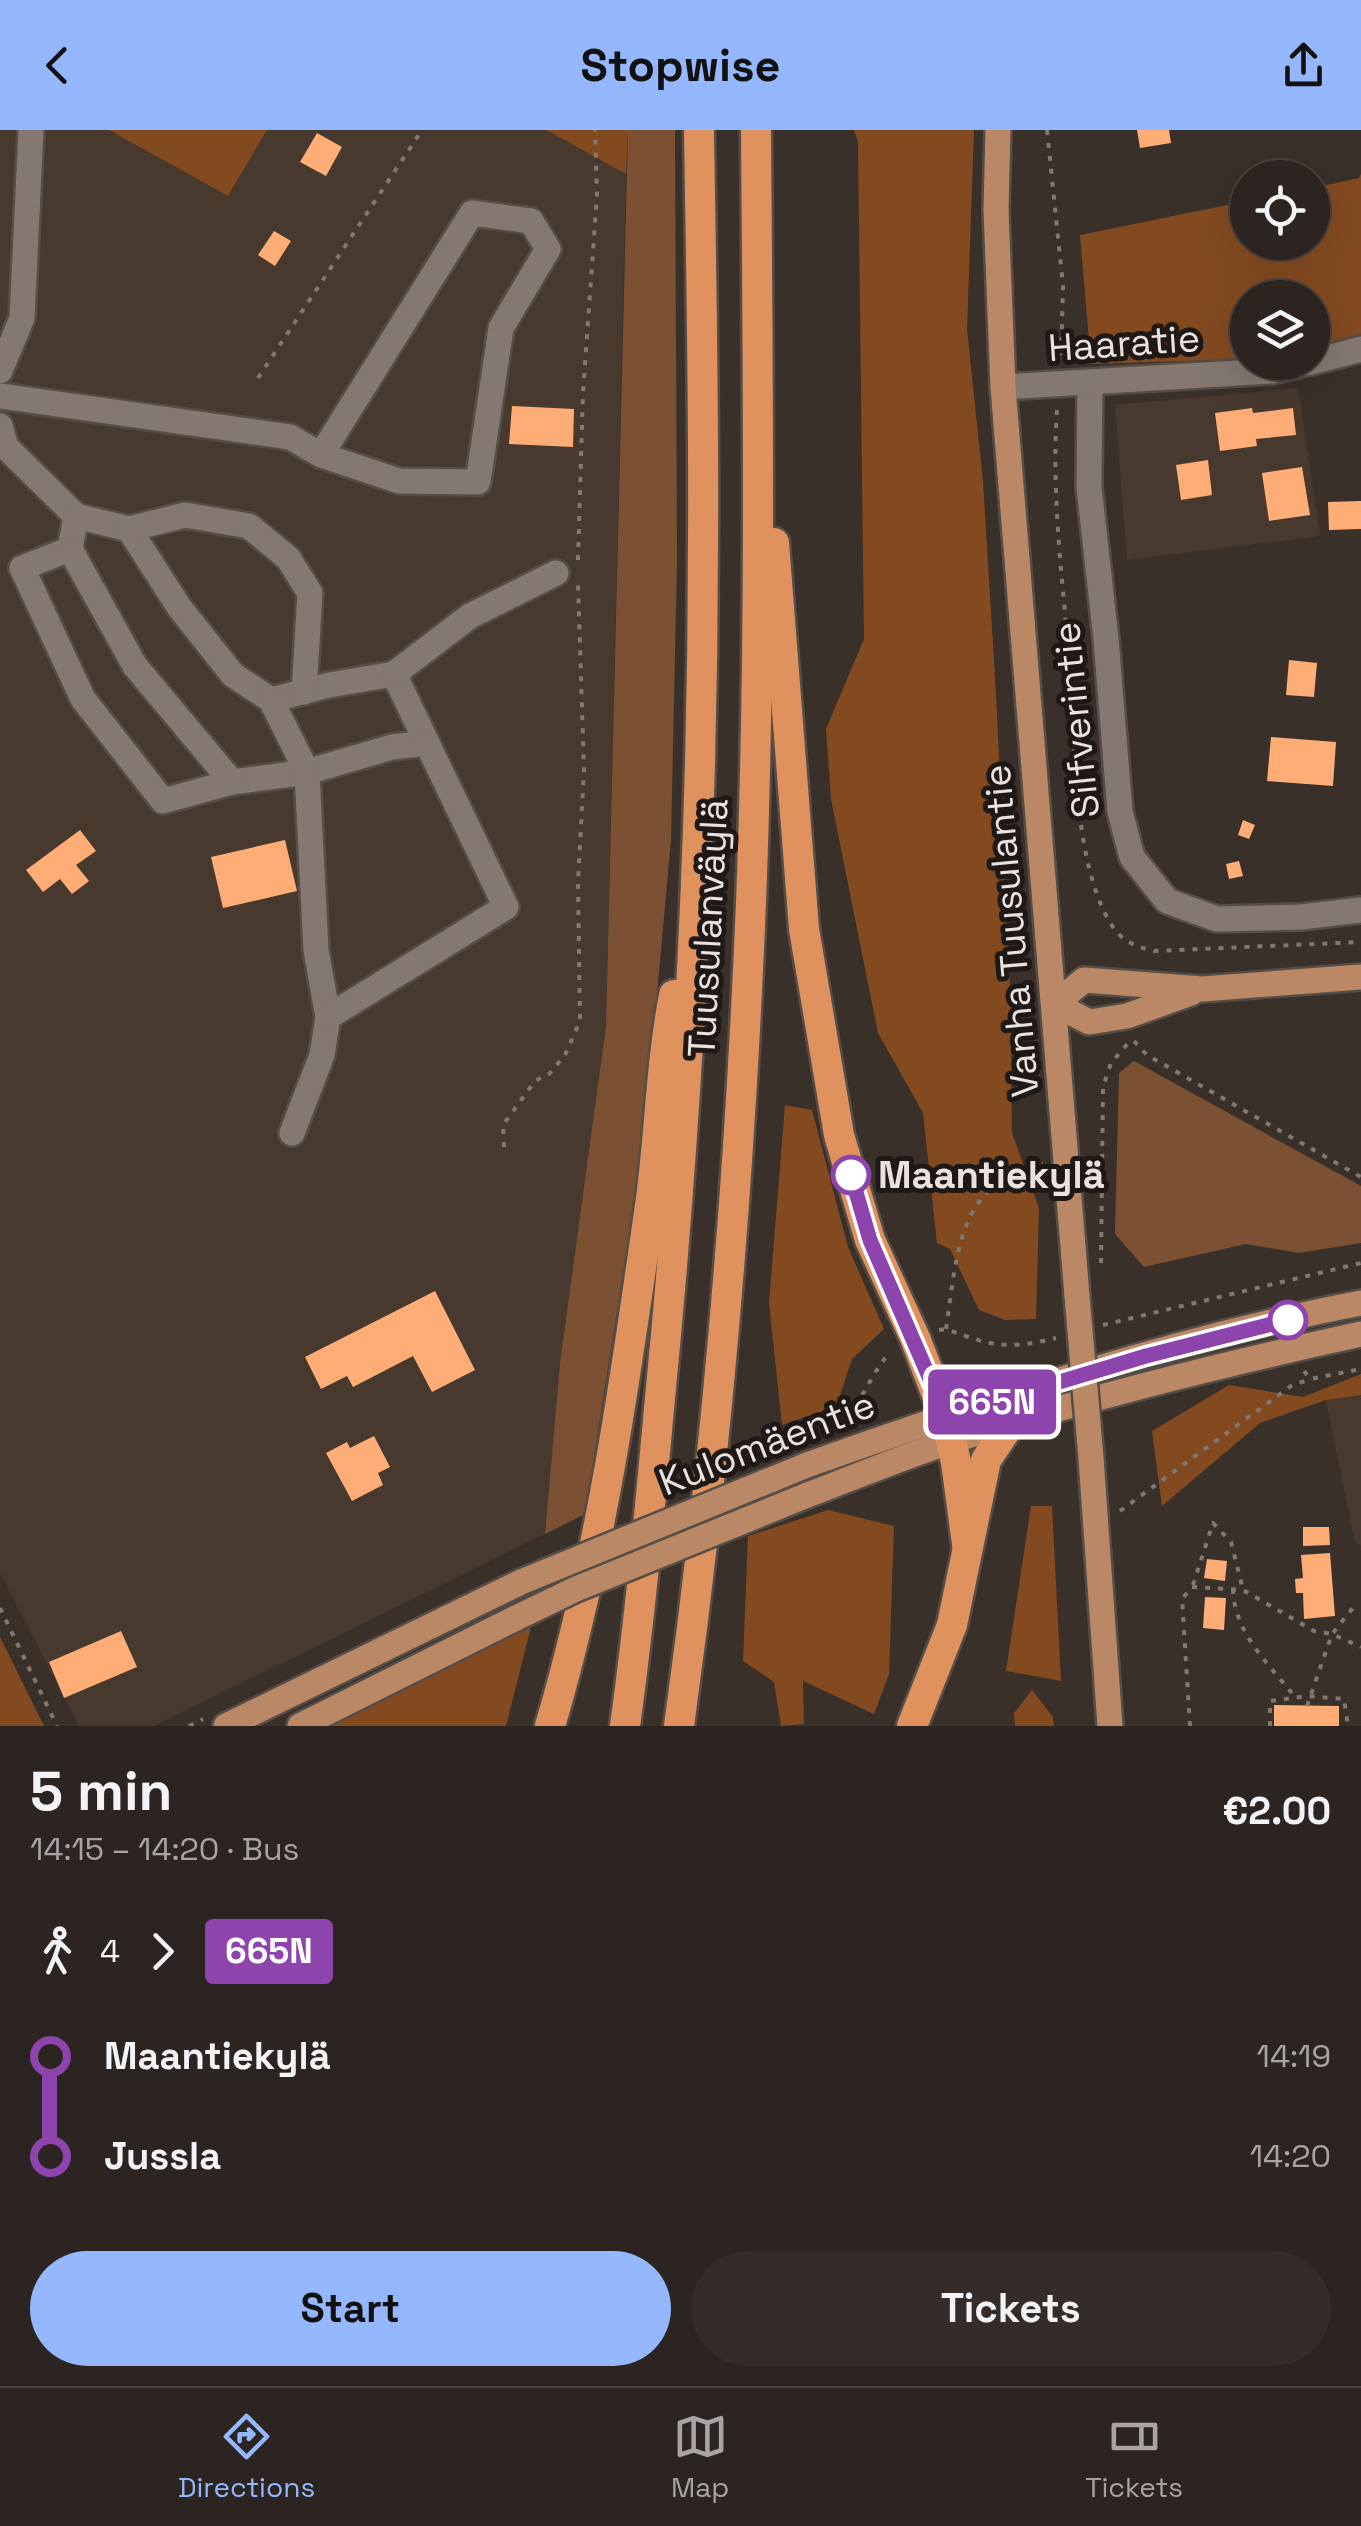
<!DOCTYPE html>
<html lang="en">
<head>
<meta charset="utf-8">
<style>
  body { margin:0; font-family:"Space Grotesk",sans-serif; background:#342c29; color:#f1f3f6; height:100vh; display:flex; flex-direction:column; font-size:38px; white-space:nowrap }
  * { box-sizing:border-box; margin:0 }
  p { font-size:32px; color:#a6a4a5 }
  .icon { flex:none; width:55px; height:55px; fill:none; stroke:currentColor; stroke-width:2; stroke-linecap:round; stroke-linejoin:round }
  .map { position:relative; height:1596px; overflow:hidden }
  .drawer { display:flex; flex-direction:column; background:#2c2420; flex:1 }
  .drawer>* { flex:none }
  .badge { padding:0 20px; border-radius:8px; font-size:35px; line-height:65px }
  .buttons { position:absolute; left:1230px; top:30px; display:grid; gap:20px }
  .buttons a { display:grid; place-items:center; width:100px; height:100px; border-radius:50%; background:#2c2420; box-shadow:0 10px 40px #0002,0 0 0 2px #48413e; font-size:50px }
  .map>.badge { position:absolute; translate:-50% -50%; box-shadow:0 0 0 5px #fff }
  .legs { display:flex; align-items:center; gap:15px; height:110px; padding:0 30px; font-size:32px }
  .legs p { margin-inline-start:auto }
  .headline { display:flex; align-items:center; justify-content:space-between; height:170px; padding:0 30px }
  h1 { font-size:55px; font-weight:800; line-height:75px }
  .cta { display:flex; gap:20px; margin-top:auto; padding:20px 30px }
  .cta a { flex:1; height:115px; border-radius:60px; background:#94b7fd; color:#111; font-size:40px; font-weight:800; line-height:115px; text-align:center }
  .cta a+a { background:#342c29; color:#f1f3f6 }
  ul { padding:0 30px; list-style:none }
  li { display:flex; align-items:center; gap:35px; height:100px; font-size:38px }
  li i { display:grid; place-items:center; width:15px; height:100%; margin:0 12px; background:currentColor }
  li i::after { content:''; width:25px; height:25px; margin:-12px; border:8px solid; border-radius:50%; background:#2c2420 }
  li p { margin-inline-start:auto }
  li:first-child i { background:linear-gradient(#0000 50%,currentColor 0) }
  li:last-child i { background:linear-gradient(currentColor 50%,#0000 0) }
  header { display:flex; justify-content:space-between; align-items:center; height:130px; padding:0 30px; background:#94b7fd; color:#111; font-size:45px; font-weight:800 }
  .dock { display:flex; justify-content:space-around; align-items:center; height:140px; border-top:2px solid #48413e; background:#2c2420; font-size:28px; color:#a6a4a5 }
  .dock a { display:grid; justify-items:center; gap:5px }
  .dock .active { color:#94b7fd }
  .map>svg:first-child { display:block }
</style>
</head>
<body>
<header><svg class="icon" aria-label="back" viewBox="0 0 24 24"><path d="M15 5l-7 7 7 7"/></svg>Stopwise<svg class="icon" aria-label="share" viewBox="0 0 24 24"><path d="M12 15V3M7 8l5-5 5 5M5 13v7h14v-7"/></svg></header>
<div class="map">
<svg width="1361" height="1596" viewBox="0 0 1361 1596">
  <rect width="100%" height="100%" fill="#3a302a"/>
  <g fill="#48392e">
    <path d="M0 0H109L228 66 267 0H546L626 44 606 896 560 1233 545 1404 154 1596H79L0 1443Z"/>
    <path d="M1298 258 1320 406 1127 430 1115 275Z"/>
    <path d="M1361 1265V1415L1355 1413 1326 1270Z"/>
  </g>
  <g fill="#7c5133">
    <path d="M628 0H675L677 432 671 709 644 1009 585 1384 545 1404 560 1233 606 896Z"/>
    <path d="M1134 931 1361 1056V1113L1299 1123 1246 1114 1144 1137 1115 1104 1119 943Z"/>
  </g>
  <g fill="#834a20">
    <path d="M109 0H267L228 66Z"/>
    <path d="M546 0H628L626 44Z"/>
    <path d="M854 0H974L967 199 983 352 996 564 1011 881 1012 1003 1039 1078 1036 1189 1005 1190 979 1180 950 1119 937 1113 923 983 878 903 831 669 826 599 864 509 858 12Z"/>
    <path d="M1361 44V207L1313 219 1312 168H1248L1247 229 1091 234 1080 105 1247 71 1248 112H1312L1313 58 1359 48Z"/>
    <path d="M785 975 812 980 848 1117 884 1199 852 1229 836 1277 782 1295 769 1173Z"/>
    <path d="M1361 1244V1265L1326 1270 1260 1293 1162 1376 1152 1301 1229 1255 1303 1267Z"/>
    <path d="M1031 1376H1052L1061 1551 1006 1541Z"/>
    <path d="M828 1380 894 1396 889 1544 874 1584 803 1551 804 1594 781 1596 774 1552 743 1531 748 1406Z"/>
    <path d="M531 1497 506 1596H330Z"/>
    <path d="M0 1507 44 1596H0Z"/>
    <path d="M1032 1560 1053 1587 1054 1596H1015L1014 1583Z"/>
  </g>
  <g fill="#ffad76">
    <path d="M1137 0H1169L1171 13 1140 18Z"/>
    <path d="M317 3 342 17 326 46 300 32Z"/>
    <path d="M274 101 291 111 275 136 258 125Z"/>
    <path d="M512 276 574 279 573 317 509 314Z"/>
    <path d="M1252 278 1253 283 1293 278 1296 305 1256 309 1257 316 1220 321 1215 283Z"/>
    <path d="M1208 330 1212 365 1181 370 1176 335Z"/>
    <path d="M1302 337 1310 385 1269 391 1262 343Z"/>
    <path d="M1361 371V399L1329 400 1328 372Z"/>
    <path d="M1289 530 1317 533 1314 567 1286 565Z"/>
    <path d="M1271 607 1336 612 1333 656 1267 651Z"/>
    <path d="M1243 690 1255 695 1249 709 1238 705Z"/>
    <path d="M80 700 96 721 76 735 89 751 72 764 60 749 43 762 26 740Z"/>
    <path d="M285 710 297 761 223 778 211 727Z"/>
    <path d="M1239 731 1243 746 1229 749 1226 734Z"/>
    <path d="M435 1161 475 1240 432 1262 413 1226 353 1257 347 1246 321 1259 305 1227Z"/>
    <path d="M374 1306 390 1337 378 1343 383 1355 352 1371 326 1323 347 1312 350 1318Z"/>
    <path d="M1303 1397H1329L1330 1415 1303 1416Z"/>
    <path d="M1330 1423 1335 1486 1304 1489 1303 1463H1296L1295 1449 1303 1448 1301 1425Z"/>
    <path d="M1207 1429 1227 1431 1225 1451 1204 1448Z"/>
    <path d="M1205 1467 1226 1468 1224 1500 1203 1498Z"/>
    <path d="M121 1501 137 1537 64 1568 49 1532Z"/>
    <path d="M1274 1575 1339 1576V1596H1274Z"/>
  </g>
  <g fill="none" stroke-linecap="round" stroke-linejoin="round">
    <defs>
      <g id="minor">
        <path d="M1312 232 1361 219"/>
        <path d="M0 241 22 188 31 0"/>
        <path d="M1090 252 1089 357 1106 509 1120 682 1132 727 1167 771 1217 789 1301 787 1361 780"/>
        <path d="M1003 257 1272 241 1309 232"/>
        <path d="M0 266 290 307 321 325 399 351 478 352 501 198 548 119 531 91 472 83 321 325"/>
        <path d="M0 296 6 317 76 386"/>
        <path d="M76 386 129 399 179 477 233 545 271 570 329 555 394 544 427 613 392 617 307 642 232 652 163 671 83 569 22 438 70 419Z"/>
        <path d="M129 399 185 385 249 396 288 428 310 463 304 562"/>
        <path d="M70 419 135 536 232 652"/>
        <path d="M394 544 470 486 556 443"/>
        <path d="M271 570 307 642 316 820 328 887 322 925 292 1003"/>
        <path d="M328 887 506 777 427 613"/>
      </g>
      <g id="major">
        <path d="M998 0 996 80 1003 257 1077 1166"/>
        <path d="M1055 874 1084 850 1202 859 1361 847"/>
        <path d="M1055 874 1089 892 1127 886 1191 863"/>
        <path d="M1091 1328 1110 1596"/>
        <path d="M807 1335C987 1271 1173 1209 1361 1173"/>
        <path d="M805 1366C855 1347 905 1326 955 1310 1089 1267 1224 1234 1361 1204"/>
        <path d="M226 1596 521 1452"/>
        <path d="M300 1596 516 1488"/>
      </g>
      <g id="highway">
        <path d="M774 413 804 799 839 1005 870 1110 915 1208 945 1286 956 1332 967 1414"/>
        <path d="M550 1596C601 1424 626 1246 651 1068 660 1000 661 932 674 865"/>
        <path d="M625 1596C640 1487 650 1378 660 1268 688 983 703 696 703 410 704 273 701 137 699 0"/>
        <path d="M679 1596C717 1323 740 1047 751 772 761 515 758 257 756 0"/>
        <path d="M912 1596 952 1495 986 1330 1010 1294"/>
      </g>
    </defs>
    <use href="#minor" stroke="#554d47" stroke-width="30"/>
    <use href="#major" stroke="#554d47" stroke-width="30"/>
    <use href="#highway" stroke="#554d47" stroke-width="35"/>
    <g stroke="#817873" stroke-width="4" stroke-dasharray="5 8" stroke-linecap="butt">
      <path d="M1047 0 1063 156 1061 231"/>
      <path d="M258 248 422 0"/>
      <path d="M1057 280C1051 366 1063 453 1070 539 1075 612 1073 733 1111 794 1121 811 1136 817 1155 821L1361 812"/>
      <path d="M578 430 583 262 597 65 595 0"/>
      <path d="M1134 911 1147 925 1361 1047"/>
      <path d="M504 1017 503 995 535 951 549 944 565 925 580 891 578 752 584 640 578 454"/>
      <path d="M1101 1133 1103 957 1111 933 1130 911"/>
      <path d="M1103 1195 1361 1133"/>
      <path d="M946 1199C957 1128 956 1051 1043 1034"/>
      <path d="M939 1200 946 1199C992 1216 1006 1220 1056 1208"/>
      <path d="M1304 1241 1310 1249 1361 1239"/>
      <path d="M840 1297C861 1274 870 1245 890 1222"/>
      <path d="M1120 1381 1291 1256 1310 1249"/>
      <path d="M1193 1455 1213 1393 1231 1412 1243 1460"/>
      <path d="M1233 1459C1234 1503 1269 1534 1295 1567"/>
      <path d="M0 1478 57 1596"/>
      <path d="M1307 1576 1332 1504 1356 1474"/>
      <path d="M189 1596 203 1589"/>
      <path d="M1190 1596 1182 1469 1192 1457 1243 1460 1314 1501 1332 1504 1361 1517"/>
      <path d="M1270 1596V1571L1308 1566 1344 1569 1348 1596"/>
    </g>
    <use href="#minor" stroke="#847871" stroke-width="25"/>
    <use href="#major" stroke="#bb8865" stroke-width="25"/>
    <use href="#highway" stroke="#df925d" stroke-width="30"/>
    <defs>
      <g id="major-bridge">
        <path d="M1077 1166 1091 1328"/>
        <path d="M521 1452 807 1335"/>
        <path d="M516 1488 576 1459 805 1366"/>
      </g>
    </defs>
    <use href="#major-bridge" stroke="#554d47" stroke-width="30" stroke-linecap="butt"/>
    <use href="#major-bridge" stroke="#bb8865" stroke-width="25"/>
  </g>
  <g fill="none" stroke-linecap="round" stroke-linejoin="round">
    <defs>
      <path id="line-1" d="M851 1045 870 1110 946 1286 1146 1226 1288 1190"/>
    </defs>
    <use href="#line-1" stroke="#fff" stroke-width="22"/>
    <use href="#line-1" stroke="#8e44ad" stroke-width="15"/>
  </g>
  <g fill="#fff" stroke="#8e44ad" stroke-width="5">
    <circle cx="851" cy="1045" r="18"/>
    <circle cx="1288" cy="1190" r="18"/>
  </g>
  <g text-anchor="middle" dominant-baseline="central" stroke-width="10" stroke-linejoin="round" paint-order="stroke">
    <g font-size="38" fill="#e9e2de" stroke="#1e1916">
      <text transform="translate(1124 213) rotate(-4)">Haaratie</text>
      <text transform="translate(1076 590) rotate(-96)">Silfverintie</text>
      <text transform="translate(708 798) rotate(-87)">Tuusulanväylä</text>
      <text transform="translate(1011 801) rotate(-95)">Vanha Tuusulantie</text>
      <text transform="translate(767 1313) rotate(-21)">Kulomäentie</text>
    </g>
    <g font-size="38" font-weight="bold" fill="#e9e2de" stroke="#1e1916" text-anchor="start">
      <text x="878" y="1045">Maantiekylä</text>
    </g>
  </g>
</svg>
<div class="buttons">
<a><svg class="icon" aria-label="locate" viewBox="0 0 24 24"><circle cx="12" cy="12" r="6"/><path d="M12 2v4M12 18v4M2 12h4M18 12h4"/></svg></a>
<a><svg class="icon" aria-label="layers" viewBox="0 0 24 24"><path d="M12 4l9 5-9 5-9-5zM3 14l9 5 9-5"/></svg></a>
</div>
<b class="badge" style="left:992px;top:1272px;background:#8e44ad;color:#fff">665N</b>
</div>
<section class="drawer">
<div class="headline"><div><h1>5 min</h1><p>14:15 – 14:20 · Bus</p></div><b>€2.00</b></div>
<div class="legs"><svg class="icon" aria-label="walk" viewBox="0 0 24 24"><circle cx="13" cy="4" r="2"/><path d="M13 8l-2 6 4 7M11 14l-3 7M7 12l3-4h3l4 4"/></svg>4<svg class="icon" aria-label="forward" viewBox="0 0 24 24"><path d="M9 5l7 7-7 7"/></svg><b class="badge" style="background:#8e44ad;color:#fff">665N</b></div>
<ul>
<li><i style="color:#8e44ad"></i><b>Maantiekylä</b><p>14:19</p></li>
<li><i style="color:#8e44ad"></i><b>Jussla</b><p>14:20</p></li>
</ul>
<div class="cta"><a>Start</a><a>Tickets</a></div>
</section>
<nav class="dock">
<a class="active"><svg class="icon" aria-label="directions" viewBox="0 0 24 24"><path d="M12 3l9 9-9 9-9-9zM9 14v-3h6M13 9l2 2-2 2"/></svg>Directions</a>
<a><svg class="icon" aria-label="map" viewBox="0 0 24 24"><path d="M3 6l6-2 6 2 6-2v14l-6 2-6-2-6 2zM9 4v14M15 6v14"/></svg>Map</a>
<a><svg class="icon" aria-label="tickets" viewBox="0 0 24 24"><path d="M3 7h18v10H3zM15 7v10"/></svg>Tickets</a>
</nav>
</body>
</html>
